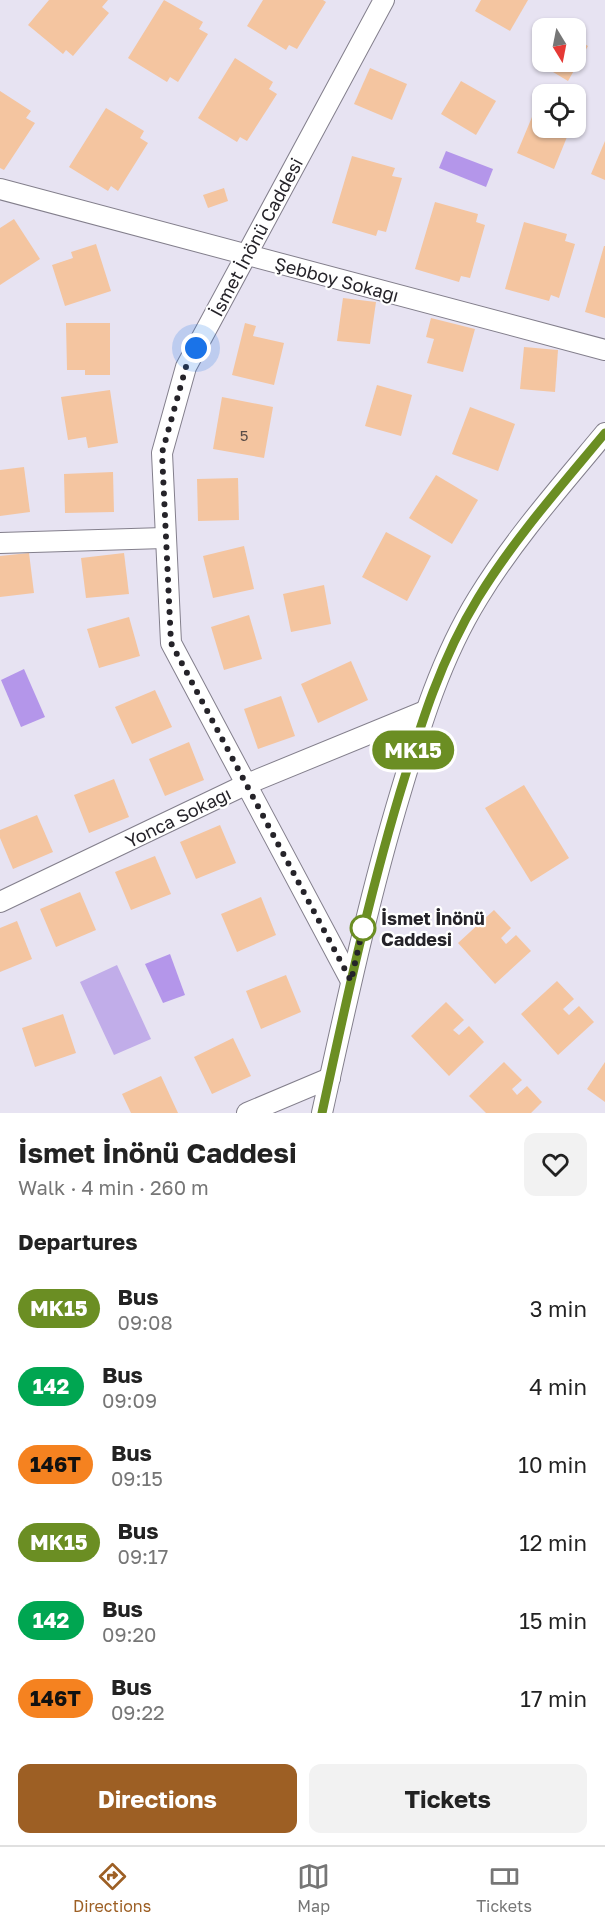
<!DOCTYPE html>
<html lang="en">
<head>
<meta charset="utf-8">
<style>
  body { margin:0; font-family:"Golos Text",sans-serif; background:#f2f2f2; color:#222; height:100vh; display:flex; flex-direction:column; font-size:22px; white-space:nowrap }
  * { box-sizing:border-box; margin:0 }
  p { font-size:20px; color:#767676 }
  .icon { flex:none; width:33px; height:33px; fill:none; stroke:currentColor; stroke-width:2; stroke-linecap:round; stroke-linejoin:round }
  .map { position:relative; height:1113px; overflow:hidden }
  .panel { display:flex; flex-direction:column; background:#fff; flex:1 }
  .panel>* { flex:none }
  .badge { padding:0 12px; border-radius:20px; font-size:21px; line-height:39px }
  .needle { width:39px; rotate:170deg }
  .controls { position:absolute; left:532px; top:18px; display:grid; gap:12px }
  .controls a { display:grid; place-items:center; width:54px; height:54px; border-radius:12px; background:#fff; box-shadow:0 2px 4px #0004; font-size:30px }
  .you { position:absolute; width:30px; height:30px; margin:-15px; border:4px solid #fff; border-radius:50%; background:#1a73e8; box-shadow:0 0 0 9px #1a73e833 }
  .map>.badge { position:absolute; translate:-50% -50%; box-shadow:0 0 0 3px #fff }
  h2 { padding:0 18px; font-size:22px; line-height:54px }
  .round { display:grid; place-items:center; flex:none; width:63px; height:63px; border-radius:12px; background:#f2f2f2 }
  .headline { display:flex; align-items:center; justify-content:space-between; height:102px; padding:0 18px }
  h1 { font-size:28px; font-weight:700; line-height:45px }
  .button { display:flex; gap:12px; margin-top:auto; padding:12px 18px }
  .button a { flex:1; height:69px; border-radius:12px; background:#9d5f24; color:#fff; font-size:24px; font-weight:700; line-height:69px; text-align:center }
  .button a+a { background:#f2f2f2; color:#222 }
  ul { padding:0; list-style:none }
  li { display:flex; align-items:center; gap:18px; height:78px; padding:0 18px }
  li div { flex:1 }
  li b { display:block; font-size:22px }
  li em { font-style:normal }
  li .badge { min-width:66px; font-weight:700; text-align:center }
  .menu { display:flex; justify-content:space-around; align-items:center; height:84px; border-top:2px solid #e0e0e0; background:#fff; font-size:16px; color:#767676 }
  .menu a { display:grid; justify-items:center; gap:3px }
  .menu .selected { color:#9d5f24 }
  .map>svg:first-child { display:block }
</style>
</head>
<body>
<div class="map">
<svg width="605" height="1113" viewBox="0 0 605 1113">
  <rect width="100%" height="100%" fill="#e7e3f2"/>
  <path fill="#c1ade9" d="M117 965 151 1039 114 1055 80 982Z"/>
  <g fill="#b496ea">
    <path d="M446 151 493 169 486 187 439 168Z"/>
    <path d="M24 669 45 717 21 727 1 680Z"/>
    <path d="M170 954 185 995 163 1003 145 964Z"/>
  </g>
  <g fill="#f4c5a0">
    <path d="M49 0H108L102 7 109 13 73 56 66 50 63 54 28 25Z"/>
    <path d="M164 0 203 22 199 29 208 34 178 82 170 77 167 82 128 58Z"/>
    <path d="M263 0H323L326 2 297 49 289 45 286 50 247 26Z"/>
    <path d="M481 0H528L510 31 475 11Z"/>
    <path d="M576 39 588 46 568 81 533 60 543 44V62H576Z"/>
    <path d="M235 58 273 82 269 89 277 94 247 141 240 137 237 142 198 118Z"/>
    <path d="M370 68 407 84 392 120 354 104Z"/>
    <path d="M461 81 496 101 476 135 441 114Z"/>
    <path d="M0 91 31 111 26 118 35 123 4 170 0 168Z"/>
    <path d="M106 108 144 131 140 138 148 143 118 191 111 186 108 191 69 167Z"/>
    <path d="M532 117 543 121V128H558L569 132 554 169 517 153Z"/>
    <path d="M605 141V180L591 174Z"/>
    <path d="M352 156 395 168 392 176 402 178 386 232 378 230 376 236 332 223Z"/>
    <path d="M224 188 228 201 208 208 203 195Z"/>
    <path d="M435 202 478 214 476 222 485 225 470 278 461 276 459 282 415 269Z"/>
    <path d="M14 219 40 259 0 285V228Z"/>
    <path d="M524 222 567 234 565 241 575 244 559 298 551 295 549 301 505 289Z"/>
    <path d="M96 244 111 291 65 306 52 265 73 258 71 252Z"/>
    <path d="M604 246H605V318L585 312Z"/>
    <path d="M343 298 376 302 370 344 337 341Z"/>
    <path d="M431 318 475 329 463 372 427 363 434 339 426 337Z"/>
    <path d="M66 323H110V375H85V370H67Z"/>
    <path d="M245 323 256 326 253 336 284 343 274 385 232 375Z"/>
    <path d="M524 347 558 350 555 392 520 389Z"/>
    <path d="M377 385 412 395 401 436 365 426Z"/>
    <path d="M110 390 118 443 88 448 86 437 68 440 61 397Z"/>
    <path d="M222 397 273 407 264 458 213 449Z"/>
    <path d="M470 407 515 424 498 471 452 454Z"/>
    <path d="M24 467 30 512 0 516V470Z"/>
    <path d="M113 472 114 512 65 513 64 474Z"/>
    <path d="M436 475 478 500 452 544 409 518Z"/>
    <path d="M238 478 239 520 198 521 197 479Z"/>
    <path d="M386 532 431 556 407 601 362 577Z"/>
    <path d="M244 546 254 589 213 598 203 556Z"/>
    <path d="M29 553 34 593 0 597V556Z"/>
    <path d="M124 553 129 594 86 598 81 558Z"/>
    <path d="M324 585 331 624 291 632 283 594Z"/>
    <path d="M249 615 262 659 224 670 211 627Z"/>
    <path d="M129 617 140 656 99 668 87 629Z"/>
    <path d="M351 661 368 700 318 723 301 684Z"/>
    <path d="M155 690 172 727 132 744 115 707Z"/>
    <path d="M281 696 295 736 258 749 244 709Z"/>
    <path d="M189 742 204 780 165 796 149 759Z"/>
    <path d="M114 779 129 817 89 833 74 795Z"/>
    <path d="M524 785 569 858 531 882 485 808Z"/>
    <path d="M37 815 53 852 13 869 0 838V830Z"/>
    <path d="M220 825 236 863 196 879 180 842Z"/>
    <path d="M155 856 171 894 131 910 115 872Z"/>
    <path d="M80 892 96 930 56 947 40 909Z"/>
    <path d="M261 897 276 935 237 952 221 914Z"/>
    <path d="M494 910 511 928 501 938 506 944 516 935 531 951 495 984 458 943Z"/>
    <path d="M17 921 32 959 0 972V928Z"/>
    <path d="M286 975 301 1012 261 1029 246 991Z"/>
    <path d="M557 981 574 999 563 1009 569 1015 579 1006 594 1022 558 1055 521 1014Z"/>
    <path d="M446 1002 464 1020 453 1030 459 1035 469 1026 484 1042 449 1076 411 1036Z"/>
    <path d="M63 1014 76 1053 35 1067 22 1028Z"/>
    <path d="M233 1038 251 1076 212 1094 194 1057Z"/>
    <path d="M504 1062 522 1080 512 1089 517 1095 527 1086 542 1102 531 1113H486L469 1096Z"/>
    <path d="M605 1062V1102L587 1089Z"/>
    <path d="M161 1076 178 1113H131L122 1094Z"/>
  </g>
  <g fill="none" stroke-linecap="round" stroke-linejoin="round">
    <defs>
      <g id="minor">
        <path d="M0 189 605 350"/>
        <path d="M0 543 164 538"/>
        <path d="M0 902 247 784 425 711"/>
        <path d="M351 981 171 643 162 453 186 367 384 0"/>
        <path d="M247 1113 330 1078"/>
        <path d="M322 1113C346 1005 369 897 401 791 421 724 441 658 478 598 514 539 561 486 605 433"/>
      </g>
    </defs>
    <use href="#minor" stroke="#837f8c" stroke-width="22"/>
    <use href="#minor" stroke="#fff" stroke-width="20"/>
  </g>
  <g fill="none" stroke-linecap="round" stroke-linejoin="round">
    <defs>
      <path id="line" d="M322 1113C345 1006 368 900 399 796 420 727 440 660 478 598 514 539 561 486 605 433"/>
    </defs>
    <use href="#line" stroke="#fff" stroke-width="14"/>
    <use href="#line" stroke="#6b8e23" stroke-width="9"/>
    <path stroke="#252329" stroke-width="6" stroke-dasharray="0 10.8" d="M196 348 186 367 162 453 171 643 351 981 364 923 363 928"/>
  </g>
  <circle fill="#fff" stroke="#6b8e23" stroke-width="3" cx="363" cy="928" r="12"/>
  <g text-anchor="middle" dominant-baseline="central" stroke-width="4.5" stroke-linejoin="round" paint-order="stroke">
    <g font-size="15" fill="#594c47">
      <text x="244" y="435">5</text>
    </g>
    <g font-size="18" fill="#252329" stroke="#fff">
      <text transform="translate(256 237) rotate(-62)">İsmet İnönü Caddesi</text>
      <text transform="translate(337 279) rotate(15)">Şebboy Sokağı</text>
      <text transform="translate(178 817) rotate(-26)">Yonca Sokağı</text>
    </g>
    <g font-size="18" font-weight="bold" fill="#252329" stroke="#fff" text-anchor="start">
      <text x="381" y="918">İsmet İnönü<tspan x="381" dy="21">Caddesi</tspan></text>
    </g>
  </g>
</svg>
<div class="controls">
<a><svg class="needle" viewBox="-14 -14 28 28"><path d="M0-13l5 13h-10z" fill="#e53935"/><path d="M0 13l5-13h-10z" fill="#767676"/></svg></a>
<a><svg class="icon" aria-label="locate" viewBox="0 0 24 24"><circle cx="12" cy="12" r="6"/><path d="M12 2v4M12 18v4M2 12h4M18 12h4"/></svg></a>
</div>
<div class="you" style="left:196px;top:348px"></div>
<b class="badge" style="left:413px;top:750px;background:#6b8e23;color:#fff">MK15</b>
</div>
<section class="panel">
<div class="headline"><div><h1>İsmet İnönü Caddesi</h1><p>Walk · 4 min · 260 m</p></div><a class="round"><svg class="icon" aria-label="heart" viewBox="0 0 24 24"><path d="M12 20l-8-8c-3-5 5-10 8-4 3-6 11-1 8 4z"/></svg></a></div>
<h2>Departures</h2>
<ul>
<li><span class="badge" style="background:#6b8e23;color:#fff">MK15</span><div><b>Bus</b><p>09:08</p></div><em>3 min</em></li>
<li><span class="badge" style="background:#00a651;color:#fff">142</span><div><b>Bus</b><p>09:09</p></div><em>4 min</em></li>
<li><span class="badge" style="background:#f58220;color:#111">146T</span><div><b>Bus</b><p>09:15</p></div><em>10 min</em></li>
<li><span class="badge" style="background:#6b8e23;color:#fff">MK15</span><div><b>Bus</b><p>09:17</p></div><em>12 min</em></li>
<li><span class="badge" style="background:#00a651;color:#fff">142</span><div><b>Bus</b><p>09:20</p></div><em>15 min</em></li>
<li><span class="badge" style="background:#f58220;color:#111">146T</span><div><b>Bus</b><p>09:22</p></div><em>17 min</em></li>
</ul>
<div class="button"><a>Directions</a><a>Tickets</a></div>
</section>
<nav class="menu">
<a class="selected"><svg class="icon" aria-label="directions" viewBox="0 0 24 24"><path d="M12 3l9 9-9 9-9-9zM9 14v-3h6M13 9l2 2-2 2"/></svg>Directions</a>
<a><svg class="icon" aria-label="map" viewBox="0 0 24 24"><path d="M3 6l6-2 6 2 6-2v14l-6 2-6-2-6 2zM9 4v14M15 6v14"/></svg>Map</a>
<a><svg class="icon" aria-label="tickets" viewBox="0 0 24 24"><path d="M3 7h18v10H3zM15 7v10"/></svg>Tickets</a>
</nav>
</body>
</html>
